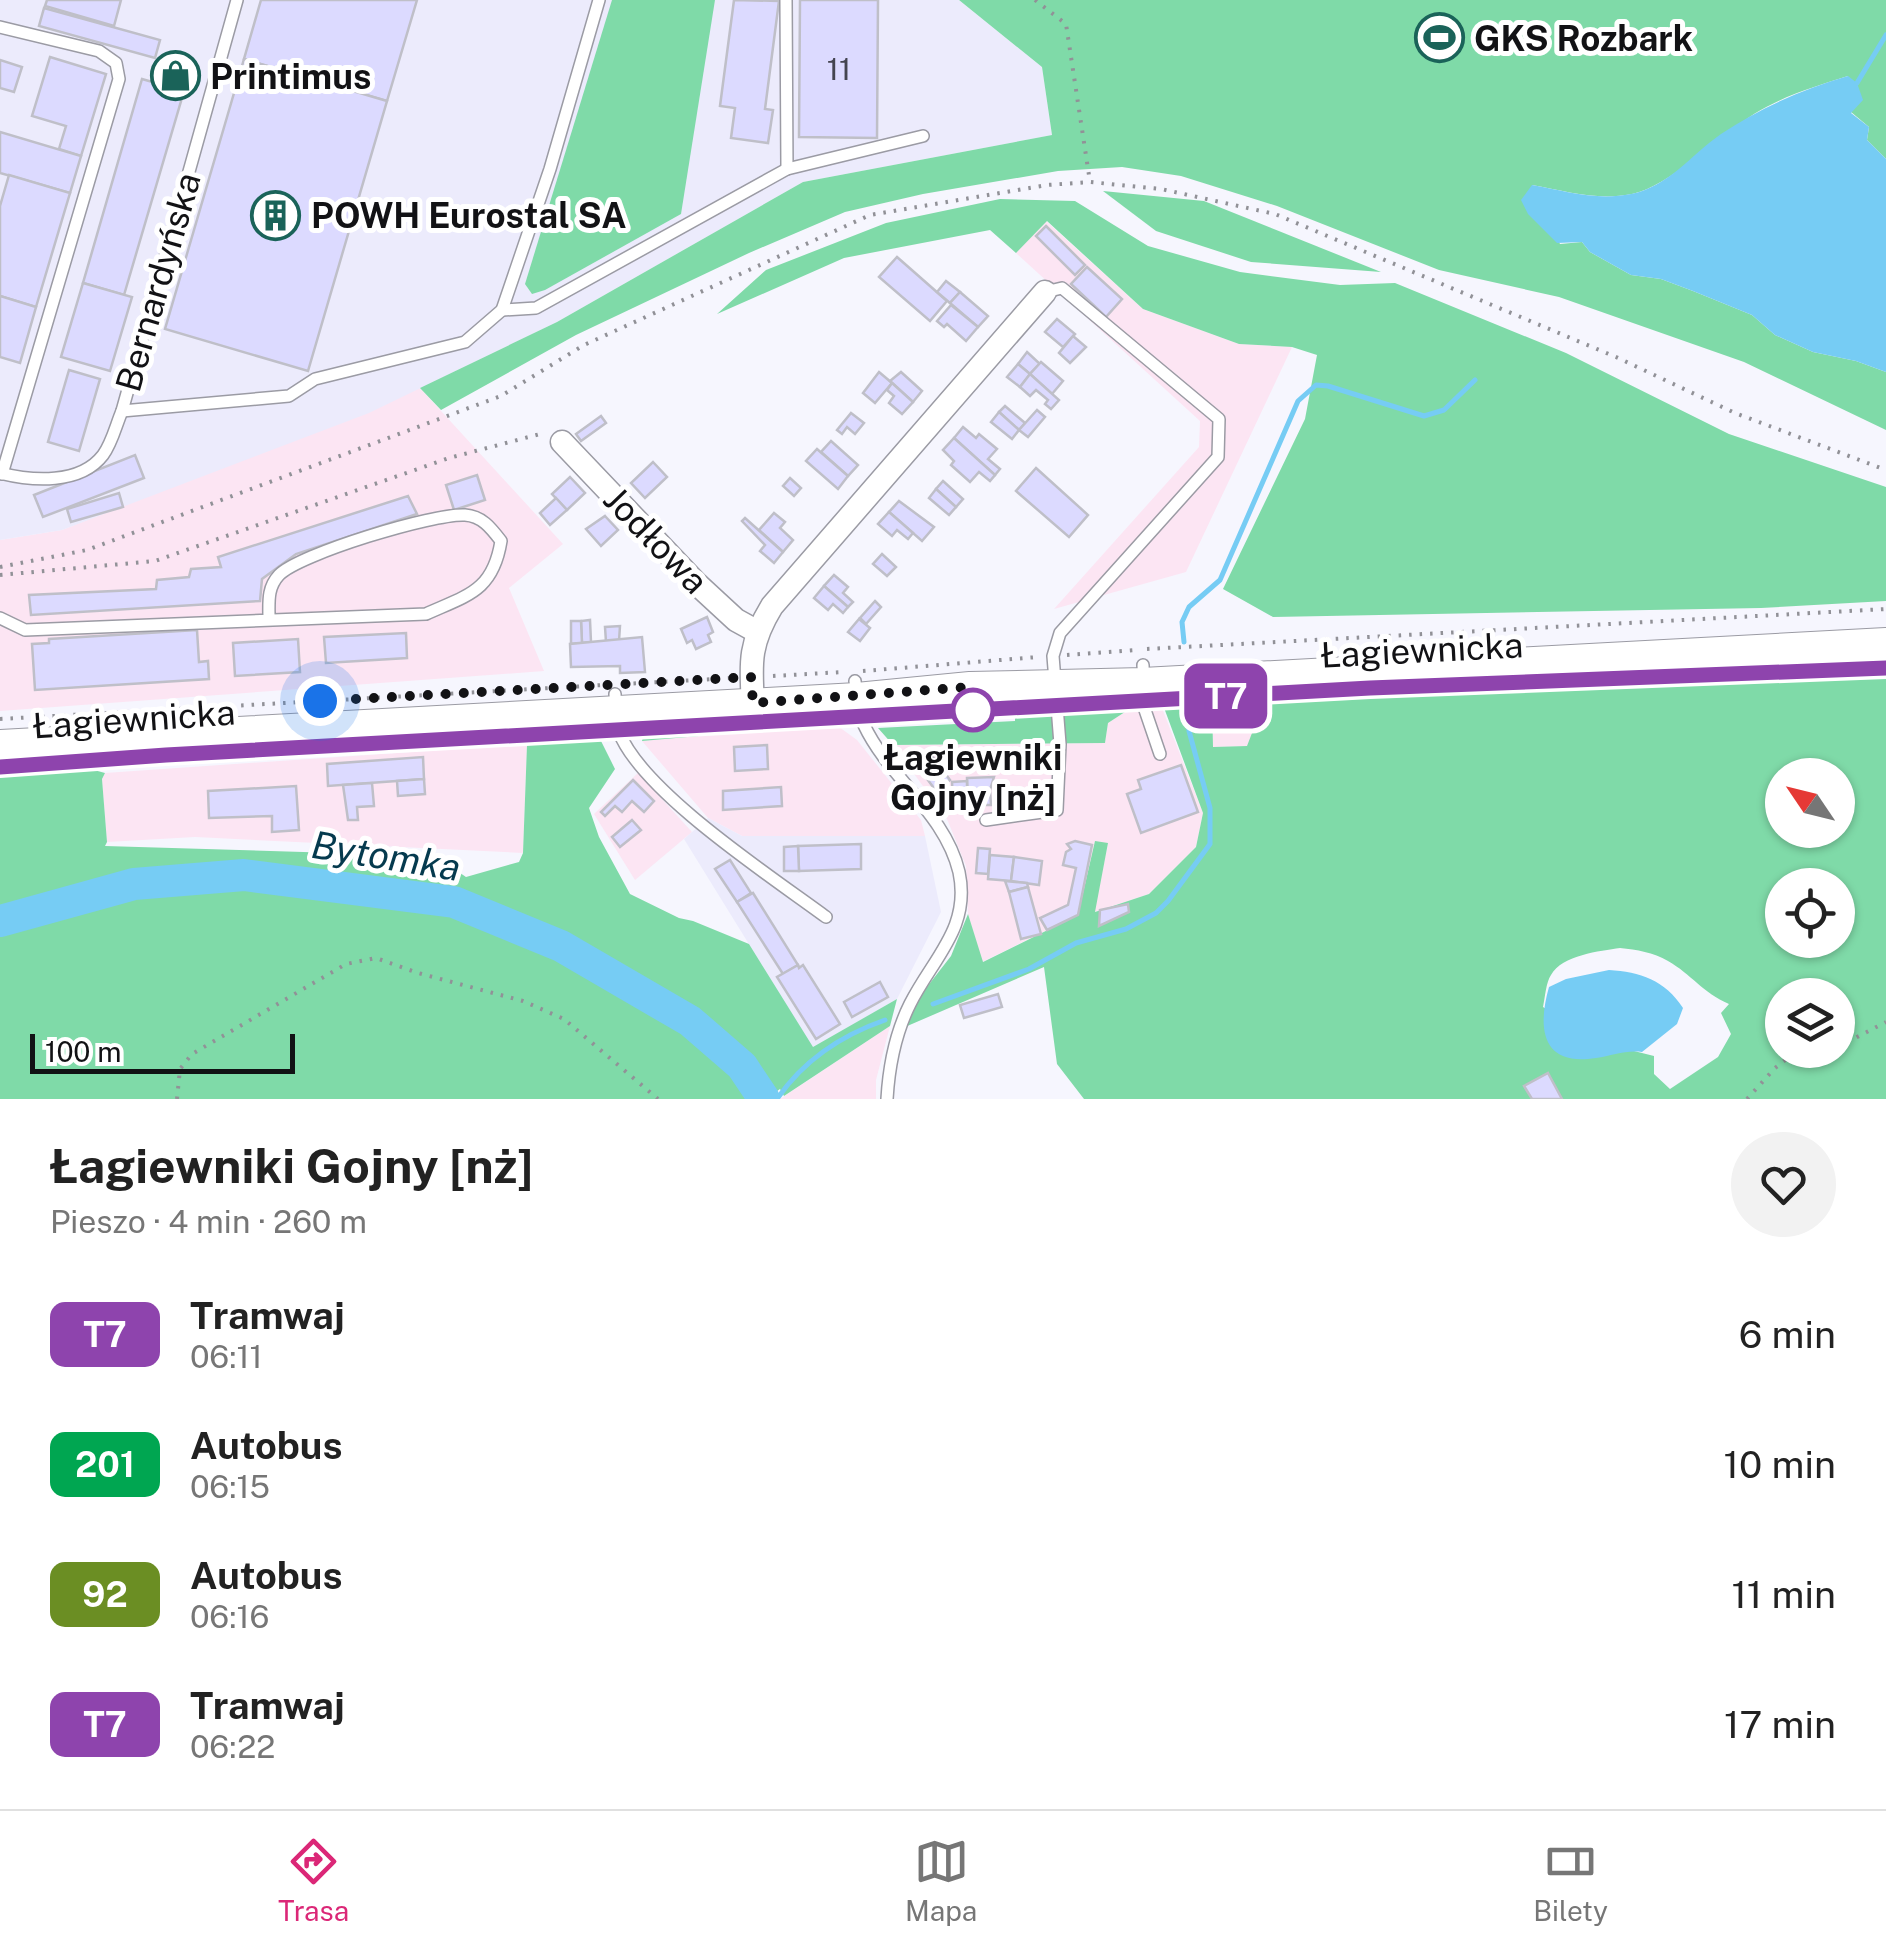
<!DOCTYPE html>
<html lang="pl">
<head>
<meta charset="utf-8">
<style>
  body { margin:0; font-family:"Public Sans",sans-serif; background:#f2f2f2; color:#222; height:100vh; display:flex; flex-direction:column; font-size:38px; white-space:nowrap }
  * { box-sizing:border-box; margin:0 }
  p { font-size:32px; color:#767676 }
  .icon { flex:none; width:55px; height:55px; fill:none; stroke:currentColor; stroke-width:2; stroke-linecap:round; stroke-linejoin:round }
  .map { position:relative; height:1099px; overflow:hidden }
  .panel { display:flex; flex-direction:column; background:#fff; flex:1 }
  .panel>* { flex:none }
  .badge { padding:0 20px; border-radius:15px; font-size:35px; line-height:65px }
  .needle { width:65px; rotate:305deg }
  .buttons { position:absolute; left:1765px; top:758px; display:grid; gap:20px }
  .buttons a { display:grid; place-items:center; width:90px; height:90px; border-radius:50%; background:#fff; box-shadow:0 2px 8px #0004; font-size:50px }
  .scale { position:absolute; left:30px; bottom:25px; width:265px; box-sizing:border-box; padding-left:10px; border:5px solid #121215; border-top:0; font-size:28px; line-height:35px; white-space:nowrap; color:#121215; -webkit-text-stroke:8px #fff; paint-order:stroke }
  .you { position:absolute; width:50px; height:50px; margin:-25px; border:8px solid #fff; border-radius:50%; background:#1a73e8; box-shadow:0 0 0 15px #1a73e833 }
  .map>.badge { position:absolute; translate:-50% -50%; box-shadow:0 0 0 5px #fff }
  .round { display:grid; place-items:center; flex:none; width:105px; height:105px; border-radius:52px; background:#f2f2f2 }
  .overview { display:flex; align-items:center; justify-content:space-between; height:170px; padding:0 50px }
  h1 { font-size:48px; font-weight:700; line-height:75px }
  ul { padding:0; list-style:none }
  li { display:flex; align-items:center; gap:30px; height:130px; padding:0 50px }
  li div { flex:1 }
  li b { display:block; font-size:38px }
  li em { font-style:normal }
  li .badge { min-width:110px; font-weight:700; text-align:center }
  .tabs { display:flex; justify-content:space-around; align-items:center; height:140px; border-top:2px solid #e0e0e0; background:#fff; font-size:28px; color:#767676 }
  .tabs a { display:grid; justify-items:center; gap:5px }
  .tabs .on { color:#db2777 }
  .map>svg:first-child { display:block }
</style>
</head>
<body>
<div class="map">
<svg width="1886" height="1099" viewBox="0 0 1886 1099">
  <rect width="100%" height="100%" fill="#f6f6fe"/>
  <g fill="#fce5f3">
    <path d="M1046 221 1143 309 1239 344 1292 347 1186 572 1054 609 1199 447 1200 421 1016 253Z"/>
    <path d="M420 388 563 544 509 588 544 671 0 711V540L62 530Z"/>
    <path d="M1212 683H1228V701L1251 700 1252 733 1248 746 1213 747Z"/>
    <path d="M1162 708 1203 813 1196 847 1149 894 1094 912 1108 844 1095 842 1078 915 982 962 968 914 966 866 947 819 893 745 1105 743 1108 723 1128 710Z"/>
    <path d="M835 724 857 740 921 820 925 836H742L708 818 642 741Z"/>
    <path d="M527 744 523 853 195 837 107 842 102 779 105 773Z"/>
    <path d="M638 773 692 832 635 880 594 814Z"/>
    <path d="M890 1026 876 1080V1099H780Z"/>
  </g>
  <g fill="#ecebfc">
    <path d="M0 0H959L1042 67 1052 135 803 182 557 322 369 413 62 530 0 540Z"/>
    <path d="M708 818 742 836H925L941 912 897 999 813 1048 684 839Z"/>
  </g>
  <g fill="#7fdaa8" fill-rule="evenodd">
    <path d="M612 0H715L681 214 545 290 532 294 525 284Z"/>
    <path d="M959 0H1886V159L1867 140 1869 127 1851 112 1848 76C1816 86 1783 96 1754 114 1719 136 1670 186 1632 194 1597 201 1566 191 1532 185L1560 244 1582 242 1590 252 1631 275 1661 279 1693 291 1752 315 1775 335 1813 352 1856 361 1886 372V430L1744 362 1559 297 1439 270 1277 206 1181 176 1122 167 1058 171 923 194 845 212 749 253 576 335 441 410 420 388 557 322 803 182 1052 135 1042 67Z"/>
    <path d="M1103 191 1204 201 1381 272 1251 262 1156 231Z"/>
    <path d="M1000 199 1075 201 1148 246 1240 272 1340 285 1395 283 1566 353 1729 434 1886 487V601L1761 608 1273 617 1223 589 1305 419 1317 355 1292 347 1239 344 1143 309 1047 221 1016 253 990 230 844 258 717 314 766 270 886 223Z"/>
    <path d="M1886 673V1099H1084L1057 1064 1044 967 905 1027 923 992 951 956 968 914 983 962 1078 915 1095 841 1108 843 1095 912 1149 894 1196 847 1203 813 1163 705 1212 702 1213 747 1247 746 1252 733 1251 700ZM1782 775H1838V830H1782ZM1782 885H1838V940H1782ZM1620 948C1637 950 1653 952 1668 961 1691 974 1703 993 1729 1004L1721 1013 1731 1034 1718 1057 1670 1089 1654 1074V1056L1630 1050 1618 1052 1543 1007C1545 998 1546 982 1551 975 1562 955 1600 951 1620 948ZM1782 995H1838V1050H1782Z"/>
    <path d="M1126 707 1128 710 1108 723 1105 743 893 745 878 728 1015 721V712Z"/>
    <path d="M837 723 835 724 642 741 644 733Z"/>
    <path d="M599 737 615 769 589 808 599 837 630 894 679 918 693 921 749 944 813 1047 897 999 890 1026 784 1096 780 1089 766 1099H0V772L79 766 105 773 102 779 107 842 105 846 435 856 466 877 519 862 523 853 527 745 498 746 497 742Z"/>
  </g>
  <g fill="#76ccf4">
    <path d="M1848 76 1857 83 1863 100 1851 113 1869 127 1867 140 1886 159V372L1856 361 1813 352 1775 335 1752 315 1693 291 1661 279 1631 275 1590 252 1582 242 1557 243 1528 214 1521 200 1532 185C1566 191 1596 201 1631 194 1668 187 1692 154 1721 134 1760 108 1803 89 1848 76Z"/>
    <path d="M1609 970C1640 972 1665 980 1683 1008L1677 1024 1642 1052C1625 1050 1612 1056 1596 1058 1542 1067 1537 1029 1549 987L1566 979Z"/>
  </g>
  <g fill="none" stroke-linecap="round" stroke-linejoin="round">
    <g stroke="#76ccf4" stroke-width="5">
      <path d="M1857 83 1886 35"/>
      <path d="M1184 642 1182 622 1189 607 1220 580 1298 401 1316 385 1328 386 1424 416 1444 410 1475 380"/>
      <path d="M933 1004 1029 969 1076 943 1126 929 1156 913 1168 901 1210 844V808L1189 731 1188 710"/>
      <path d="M777 1099C803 1061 842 1035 885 1020"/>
    </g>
    <path stroke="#76ccf4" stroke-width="32" d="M0 921 134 884 244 875 454 902 561 946 690 1021 742 1066 764 1099"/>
  </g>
  <g fill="#dcdaff" stroke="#bfbfc8" stroke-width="2.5">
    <path d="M47 0H121L114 26 45 6Z"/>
    <path d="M261 0H417L387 101 244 59Z"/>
    <path d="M734 0 779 1 765 109 773 110 768 143 731 138 735 108 720 106Z"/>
    <path d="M800 0H878L877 138 799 137Z"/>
    <path d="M44 8 160 40 155 58 39 26Z"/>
    <path d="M50 57 106 74 81 156 59 149 66 126 32 116Z"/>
    <path d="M244 59 387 101 308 371 165 329Z"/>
    <path d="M0 60 22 67 14 92 0 88Z"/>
    <path d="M142 79 184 91 124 295 83 283Z"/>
    <path d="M0 132 81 156 70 193 0 173Z"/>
    <path d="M9 175 70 193 36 307 0 296V206Z"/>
    <path d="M1046 226 1085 265 1075 275 1036 236Z"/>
    <path d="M897 257 947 301 930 321 879 277Z"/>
    <path d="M1087 267 1122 299 1106 317 1071 284Z"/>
    <path d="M946 281 960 292 950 303 937 292Z"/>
    <path d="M83 283 132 297 110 371 61 357Z"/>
    <path d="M960 292 988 316 978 327 950 303Z"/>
    <path d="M0 296 36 307 20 363 0 357Z"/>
    <path d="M951 305 978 327 966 341 947 324 944 327 937 321Z"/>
    <path d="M1057 319 1075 334 1063 347 1045 332Z"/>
    <path d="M1073 336 1086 347 1070 363 1059 353Z"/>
    <path d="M1027 352 1040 364 1030 374 1018 364Z"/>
    <path d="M1041 362 1063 381 1052 394 1030 374Z"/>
    <path d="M1018 364 1030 374 1020 387 1007 377Z"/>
    <path d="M69 370 100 379 79 451 48 442Z"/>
    <path d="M879 372 892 383 875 403 863 393Z"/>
    <path d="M901 372 922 391 913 402 890 381Z"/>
    <path d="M1030 374 1059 400 1051 409 1045 404 1048 400 1036 390 1030 396 1020 387Z"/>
    <path d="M892 383 913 402 902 414 889 403 894 396 887 390Z"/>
    <path d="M1005 406 1025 423 1019 430 999 412Z"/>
    <path d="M1037 410 1045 417 1028 437 1019 430Z"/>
    <path d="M999 412 1019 430 1012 439 991 422Z"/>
    <path d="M851 413 864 423 855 434 847 427 842 434 837 430Z"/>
    <path d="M601 416 606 423 581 441 576 434Z"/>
    <path d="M963 427 976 438 979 434 997 449 988 459 1000 469 995 475 954 438Z"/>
    <path d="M954 438 995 475 990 481 979 472 970 482 951 465 954 461 943 450Z"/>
    <path d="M831 441 858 465 848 476 821 452Z"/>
    <path d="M817 449 848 476 838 489 806 461Z"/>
    <path d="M135 455 144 478 43 517 34 495Z"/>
    <path d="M653 462 667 477 645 498 631 483Z"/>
    <path d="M1036 468 1088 515 1069 537 1016 491Z"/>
    <path d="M477 475 485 500 454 510 446 485Z"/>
    <path d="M570 477 585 493 567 510 552 494Z"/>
    <path d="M790 478 801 488 794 496 783 486Z"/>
    <path d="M943 481 963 499 956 507 936 489Z"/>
    <path d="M936 489 956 507 949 515 929 498Z"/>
    <path d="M119 493 123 507 71 522 67 509Z"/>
    <path d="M408 496 417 514 296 554 262 579 260 601 31 615 29 595 156 589 157 580 189 577 191 569 221 567 218 557Z"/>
    <path d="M556 498 567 510 550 525 540 513Z"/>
    <path d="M899 501 934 527 922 541 889 512Z"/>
    <path d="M889 512 913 533 908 539 897 530 892 536 878 524Z"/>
    <path d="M774 513 785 522 780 528 793 540 783 552 759 530Z"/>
    <path d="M605 516 618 530 601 546 586 529Z"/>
    <path d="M745 518 783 552 774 563 760 551 765 545 742 521Z"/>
    <path d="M882 554 896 567 887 576 873 564Z"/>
    <path d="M834 575 848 587 843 593 853 602 848 607 824 586Z"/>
    <path d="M824 586 848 607 843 613 833 604 828 610 814 598Z"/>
    <path d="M875 601 881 607 866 624 860 618Z"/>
    <path d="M707 617 713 632 708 635 711 642 696 649 692 640 687 643 681 629Z"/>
    <path d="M859 619 870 628 860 641 848 632Z"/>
    <path d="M590 620 591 642 582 643 581 621Z"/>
    <path d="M571 621H581L582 643 571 644Z"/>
    <path d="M620 626 619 641 606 642 605 627Z"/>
    <path d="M197 630 199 662 208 661 209 679 35 690 32 644 49 643V639Z"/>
    <path d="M406 633 407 658 326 663 324 637Z"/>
    <path d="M642 637 645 672 620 673V666L571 667 570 644Z"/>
    <path d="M298 639 300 672 235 676 233 643Z"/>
    <path d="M767 745 768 769 735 771 734 747Z"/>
    <path d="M423 757 424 779 328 786 327 764Z"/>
    <path d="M933 757 950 780 936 791 919 768Z"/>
    <path d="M1181 765 1198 812 1141 833 1127 794 1141 789 1138 780Z"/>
    <path d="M994 777 990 790 991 805H968L967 778Z"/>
    <path d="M424 779 425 794 398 796 397 781Z"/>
    <path d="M633 780 654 801 644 812 632 801 622 812 615 806 605 816 601 812Z"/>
    <path d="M967 781V802L953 803 952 782Z"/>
    <path d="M372 783 374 806 357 807 358 820H348L343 785Z"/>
    <path d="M296 786 299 830 272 832V816L209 818 208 791Z"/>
    <path d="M781 787 782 806 723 810V791Z"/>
    <path d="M632 820 641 830 620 847 612 837Z"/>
    <path d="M1075 841 1092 845 1078 915 1047 930 1040 918 1068 905 1076 868 1063 865 1066 852 1071 849 1067 844Z"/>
    <path d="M861 844V869L799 871 798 846Z"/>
    <path d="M798 846 799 871H784V847Z"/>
    <path d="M978 848 990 849 988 874 976 873Z"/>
    <path d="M990 855 1014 857 1011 881 988 879Z"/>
    <path d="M1014 857 1042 861 1039 885 1011 881Z"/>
    <path d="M730 860 751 893 737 902 715 869Z"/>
    <path d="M1005 881 1027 883 1028 887 1009 892Z"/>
    <path d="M1028 887 1041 934 1021 939 1009 892Z"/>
    <path d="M753 893 798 965 783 974 737 902Z"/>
    <path d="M1128 904 1129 912 1099 926 1100 910Z"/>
    <path d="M798 965 799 968 803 965 840 1024 816 1039 777 977Z"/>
    <path d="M880 982 888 997 852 1017 844 1002Z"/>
    <path d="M998 994 1002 1007 964 1018 960 1005Z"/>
    <path d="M1548 1073 1562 1099H1532L1524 1086Z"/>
  </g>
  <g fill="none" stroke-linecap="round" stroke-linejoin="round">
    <defs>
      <g id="lane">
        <path d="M786 0 787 169"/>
        <path d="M0 27 99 51 116 63 119 79 2 474"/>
        <path d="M502 310 536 308 787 169 923 136"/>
        <path d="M122 411 289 396 315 379 465 342 502 310 550 169 599 0"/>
        <path d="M0 473C32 481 80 485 103 455 112 443 116 425 122 411L237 0"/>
        <path d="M0 618 25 630 426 614C468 595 493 591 501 541 491 528 482 516 465 515 434 513 299 554 279 575 267 588 269 602 269 619"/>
        <path d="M1143 665 1145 710 1160 754"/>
        <path d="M855 681C857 696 858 712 864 725 889 778 945 813 959 872 971 928 933 958 910 1004 895 1034 889 1065 887 1099"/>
        <path d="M615 694C616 706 615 721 619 732 642 792 772 877 826 917"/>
        <path d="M986 820 1057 810 1060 744 1053 656 1060 633 1218 457 1219 419 1062 288 1045 292"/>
      </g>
      <g id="street">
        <path d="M562 442 697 584 736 620 756 631"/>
        <path d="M753 703C750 661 750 642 772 606L1045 292"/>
      </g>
      <path id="secondary" d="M0 745 857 698 970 687 1143 683 1886 643"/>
    </defs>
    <use href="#lane" stroke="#9b9ba4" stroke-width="14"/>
    <use href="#street" stroke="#9b9ba4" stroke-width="25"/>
    <use href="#secondary" stroke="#9b9ba4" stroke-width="32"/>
    <g stroke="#919197" stroke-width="4" stroke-dasharray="2.5 8" stroke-linecap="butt">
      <path d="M1035 0 1066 24 1090 182"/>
      <path d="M0 567 87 550 501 396 584 345 870 215 1047 185 1090 182 1161 189 1275 214 1616 357 1735 413 1886 470"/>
      <path d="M0 575 155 561 449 458 544 433"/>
      <path d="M1147 649 1886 609"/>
      <path d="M1067 655 1137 650"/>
      <path d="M863 671 1038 657"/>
      <path d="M773 676 843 672"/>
      <path d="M623 684 733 678"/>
      <path d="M1006 717 1010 716V710"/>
      <path d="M0 719 604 685"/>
      <path d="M1838 1047 1886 1022"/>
      <path d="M177 1099 180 1069 192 1054 346 964 376 958 418 973 523 1001 564 1019 658 1099"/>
      <path d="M1747 1099 1775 1068 1798 1050"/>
    </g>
    <use href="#lane" stroke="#fff" stroke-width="11"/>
    <use href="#street" stroke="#fff" stroke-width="22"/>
    <use href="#secondary" stroke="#fff" stroke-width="30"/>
    <path stroke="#525256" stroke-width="2.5" d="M0 759 165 747 1370 681 1886 660"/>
  </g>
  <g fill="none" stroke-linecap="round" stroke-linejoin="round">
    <defs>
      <path id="line" d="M0 767 166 755 1370 688 1886 668"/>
    </defs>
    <use href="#line" stroke="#fff" stroke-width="22"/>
    <use href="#line" stroke="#8e44ad" stroke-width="15"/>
    <path stroke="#121215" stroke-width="10" stroke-dasharray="0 18" d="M320 701 751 677 753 703 970 687 973 710"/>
  </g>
  <defs>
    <symbol id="stadium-ring" viewBox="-11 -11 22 22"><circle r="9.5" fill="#fff" stroke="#1a6359" stroke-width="1.5"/><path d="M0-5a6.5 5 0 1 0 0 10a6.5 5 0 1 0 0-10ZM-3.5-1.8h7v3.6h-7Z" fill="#1a6359"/></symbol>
    <symbol id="shop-ring" viewBox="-11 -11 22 22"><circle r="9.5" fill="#fff" stroke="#1a6359" stroke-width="1.5"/><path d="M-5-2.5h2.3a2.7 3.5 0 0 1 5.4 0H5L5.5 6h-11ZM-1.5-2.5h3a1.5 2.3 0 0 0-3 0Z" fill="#1a6359"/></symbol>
    <symbol id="building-ring" viewBox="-11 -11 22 22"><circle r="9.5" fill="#fff" stroke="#1a6359" stroke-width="1.5"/><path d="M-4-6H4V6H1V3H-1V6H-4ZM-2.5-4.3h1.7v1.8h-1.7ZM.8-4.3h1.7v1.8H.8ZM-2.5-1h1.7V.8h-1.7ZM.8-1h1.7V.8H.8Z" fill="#1a6359"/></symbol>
  </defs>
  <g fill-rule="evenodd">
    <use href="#stadium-ring" x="1412" y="10" width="55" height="55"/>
    <use href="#shop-ring" x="148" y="48" width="55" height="55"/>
    <use href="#building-ring" x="248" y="188" width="55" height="55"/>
  </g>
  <circle fill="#fff" stroke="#8e44ad" stroke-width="5" cx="973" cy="710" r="20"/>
  <g text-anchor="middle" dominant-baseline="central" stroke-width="10" stroke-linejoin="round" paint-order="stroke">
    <g font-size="30" fill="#444450">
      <text x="839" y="69">11</text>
    </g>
    <g font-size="35" font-weight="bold" fill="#121215" stroke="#fff" text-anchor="start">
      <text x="1474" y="38">GKS Rozbark</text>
      <text x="210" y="76">Printimus</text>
      <text x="311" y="215">POWH Eurostal SA</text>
    </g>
    <g font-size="35" fill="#121215" stroke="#fff">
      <text transform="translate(158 282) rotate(-74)">Bernardyńska</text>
      <text transform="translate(656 540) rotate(46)">Jodłowa</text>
      <text transform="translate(1422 650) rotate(-3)">Łagiewnicka</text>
      <text transform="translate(134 719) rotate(-4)">Łagiewnicka</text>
    </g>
    <g font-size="35" font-weight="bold" fill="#121215" stroke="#fff">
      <text x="973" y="757">Łagiewniki<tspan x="973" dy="40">Gojny [nż]</tspan></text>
    </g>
    <g font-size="38" font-style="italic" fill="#053a4e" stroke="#fff">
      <text transform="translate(386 856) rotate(9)">Bytomka</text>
    </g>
  </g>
</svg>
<div class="buttons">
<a><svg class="needle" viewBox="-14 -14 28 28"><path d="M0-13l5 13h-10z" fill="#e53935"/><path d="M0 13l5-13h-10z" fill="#767676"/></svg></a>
<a><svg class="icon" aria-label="locate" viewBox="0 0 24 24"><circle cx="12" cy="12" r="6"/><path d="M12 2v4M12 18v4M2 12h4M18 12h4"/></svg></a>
<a><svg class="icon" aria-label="layers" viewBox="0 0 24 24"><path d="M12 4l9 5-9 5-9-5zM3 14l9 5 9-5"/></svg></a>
</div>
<div class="scale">100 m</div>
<div class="you" style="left:320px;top:701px"></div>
<b class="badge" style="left:1226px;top:696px;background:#8e44ad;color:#fff">T7</b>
</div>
<section class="panel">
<div class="overview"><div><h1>Łagiewniki Gojny [nż]</h1><p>Pieszo · 4 min · 260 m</p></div><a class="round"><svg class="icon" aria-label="heart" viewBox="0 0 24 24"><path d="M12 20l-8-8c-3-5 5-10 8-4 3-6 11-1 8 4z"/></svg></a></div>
<ul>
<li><span class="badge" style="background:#8e44ad;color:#fff">T7</span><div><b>Tramwaj</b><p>06:11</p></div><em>6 min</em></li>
<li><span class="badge" style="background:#00a651;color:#fff">201</span><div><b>Autobus</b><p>06:15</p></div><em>10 min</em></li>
<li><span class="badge" style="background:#6b8e23;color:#fff">92</span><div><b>Autobus</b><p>06:16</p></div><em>11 min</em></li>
<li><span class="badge" style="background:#8e44ad;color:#fff">T7</span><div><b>Tramwaj</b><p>06:22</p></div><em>17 min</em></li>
</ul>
</section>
<nav class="tabs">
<a class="on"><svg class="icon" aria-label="directions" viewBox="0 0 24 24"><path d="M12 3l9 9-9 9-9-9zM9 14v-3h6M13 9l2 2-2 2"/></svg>Trasa</a>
<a><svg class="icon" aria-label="map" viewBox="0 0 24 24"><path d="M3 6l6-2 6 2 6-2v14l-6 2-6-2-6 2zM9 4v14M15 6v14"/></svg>Mapa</a>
<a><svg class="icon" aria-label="tickets" viewBox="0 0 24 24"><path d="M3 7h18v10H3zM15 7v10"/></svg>Bilety</a>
</nav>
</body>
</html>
